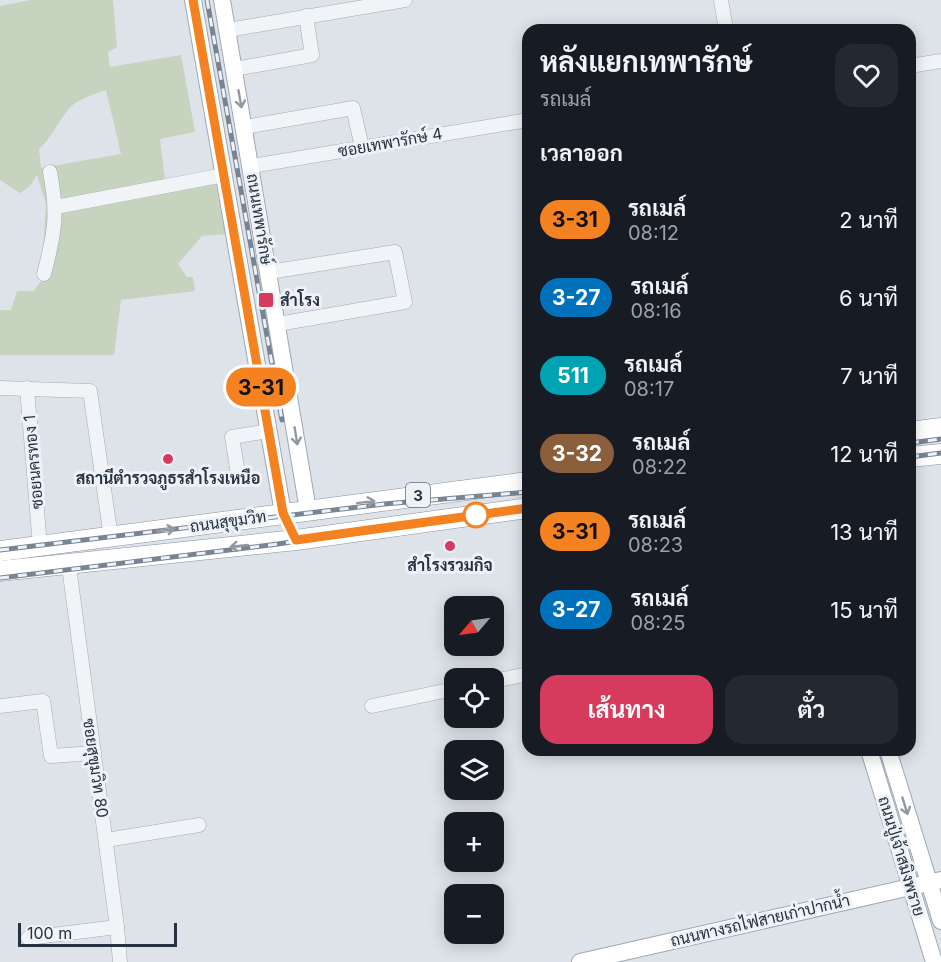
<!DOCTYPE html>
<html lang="th">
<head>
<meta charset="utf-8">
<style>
  body { margin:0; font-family:Inter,Sarabun,sans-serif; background:#242831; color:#f1f3f6; height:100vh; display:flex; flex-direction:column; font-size:22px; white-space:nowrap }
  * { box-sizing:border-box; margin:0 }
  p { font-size:20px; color:#9ea1a6 }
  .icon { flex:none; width:33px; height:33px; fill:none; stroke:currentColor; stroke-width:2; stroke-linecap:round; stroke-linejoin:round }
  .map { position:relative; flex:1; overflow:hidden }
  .sheet { position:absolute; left:522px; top:24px; width:394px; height:732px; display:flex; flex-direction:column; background:#171b24; border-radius:18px; box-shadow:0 3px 15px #0003 }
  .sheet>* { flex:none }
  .badge { padding:0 12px; border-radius:20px; font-size:21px; line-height:39px }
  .needle { width:39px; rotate:241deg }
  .fabs { position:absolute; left:444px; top:596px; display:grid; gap:12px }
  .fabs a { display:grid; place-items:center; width:60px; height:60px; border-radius:12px; background:#171b24; box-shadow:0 3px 15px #0003; font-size:30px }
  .scale { position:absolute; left:18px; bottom:15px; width:159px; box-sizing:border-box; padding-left:6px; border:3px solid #263241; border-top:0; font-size:16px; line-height:21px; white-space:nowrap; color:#263241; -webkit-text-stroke:4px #eef2f6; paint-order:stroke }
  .map>.badge { position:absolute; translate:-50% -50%; box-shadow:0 0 0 3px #fff }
  h2 { padding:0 18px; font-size:22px; line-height:54px }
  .round { display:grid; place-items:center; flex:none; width:63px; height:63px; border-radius:18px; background:#242831 }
  .overview { display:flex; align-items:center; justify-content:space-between; height:102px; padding:0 18px }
  h1 { font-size:28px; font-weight:700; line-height:45px }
  .action { display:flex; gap:12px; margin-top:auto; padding:12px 18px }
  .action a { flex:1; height:69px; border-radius:18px; background:#d63b5d; color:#fff; font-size:24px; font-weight:700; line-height:69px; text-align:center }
  .action a+a { background:#242831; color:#f1f3f6 }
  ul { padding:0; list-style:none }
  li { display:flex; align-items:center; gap:18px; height:78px; padding:0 18px }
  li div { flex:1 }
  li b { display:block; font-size:22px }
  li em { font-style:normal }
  li .badge { min-width:66px; font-weight:700; text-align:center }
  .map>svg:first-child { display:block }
</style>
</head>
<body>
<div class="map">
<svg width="941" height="962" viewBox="0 0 941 962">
  <rect width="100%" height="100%" fill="#dee3e9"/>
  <path fill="#c5d3bf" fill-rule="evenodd" d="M31 0H113L117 47 108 52 110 67 181 55 195 132 160 139 165 181 213 172 226 234 202 236 178 264 187 277H193L195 291 121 300 114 355H0V310H11L17 291H34L41 281 46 204 37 175 30 186 20 193 0 180V6ZM106 90 121 154 41 168 39 149C52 137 57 123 68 110 76 99 93 95 106 90Z"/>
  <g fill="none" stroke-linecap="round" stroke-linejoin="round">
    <defs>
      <g id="minor">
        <path d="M721 0 726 30"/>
        <path d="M228 30 405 0"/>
        <path d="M910 66 941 61"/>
        <path d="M235 69 312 55 306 16"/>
        <path d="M245 127 353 108 362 147"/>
        <path d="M252 166 528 120"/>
        <path d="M56 207 224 175"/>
        <path d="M269 272 395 252 405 302 278 324"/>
        <path d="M44 274C55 232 58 214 50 172"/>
        <path d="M0 388 90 391 111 538"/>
        <path d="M27 388 39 535"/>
        <path d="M238 474 232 437 268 431"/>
        <path d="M70 574 117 927 120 962"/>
        <path d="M494 681 528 674"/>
        <path d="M0 706 43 701 51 756 94 753"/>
        <path d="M372 706 454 689"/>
        <path d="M106 840 199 825"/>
        <path d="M28 938 117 927"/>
      </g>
      <g id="major">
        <path d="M193 0 283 513"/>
        <path d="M222 0 308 510"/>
        <path d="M869 750 934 962"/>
        <path d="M888 750 941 921"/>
        <path d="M580 962 941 880"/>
      </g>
      <g id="highway">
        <path d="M910 432 941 428"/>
        <path d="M910 457 941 454"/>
        <path d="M0 551 528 482"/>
        <path d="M0 571 296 540 528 508"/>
      </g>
    </defs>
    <use href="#minor" stroke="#a3aab3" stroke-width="15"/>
    <use href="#major" stroke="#9da8b5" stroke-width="18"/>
    <use href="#highway" stroke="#8592a0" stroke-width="21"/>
    <use href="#minor" stroke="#f1f4f7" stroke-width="14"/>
    <use href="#major" stroke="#fff" stroke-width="16"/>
    <use href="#highway" stroke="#fff" stroke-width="20"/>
    <defs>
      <g id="rail">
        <path d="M207 0 282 420"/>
        <path d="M910 443 941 439"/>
        <path d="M910 457 941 453"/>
        <path d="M0 550 384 504 528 492"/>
        <path d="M0 578 278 544 528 505"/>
      </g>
    </defs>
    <use href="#rail" stroke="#778493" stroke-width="5"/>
    <use href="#rail" stroke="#eef2f6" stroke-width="3" stroke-dasharray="9" stroke-linecap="butt"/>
  </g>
  <defs><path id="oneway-shaft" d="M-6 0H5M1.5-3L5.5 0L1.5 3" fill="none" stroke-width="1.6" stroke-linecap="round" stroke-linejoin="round" transform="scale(1.5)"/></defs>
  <g stroke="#9298a0">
    <use href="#oneway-shaft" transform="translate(240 99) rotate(80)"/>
    <use href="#oneway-shaft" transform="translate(296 436) rotate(81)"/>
    <use href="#oneway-shaft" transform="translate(366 502) rotate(-7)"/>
    <use href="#oneway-shaft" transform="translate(166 530) rotate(-8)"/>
    <use href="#oneway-shaft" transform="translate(239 546) rotate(174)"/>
    <use href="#oneway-shaft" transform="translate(905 806) rotate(73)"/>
  </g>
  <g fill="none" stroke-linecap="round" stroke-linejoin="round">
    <defs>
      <path id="line" d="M193 0 283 513 296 540 528 508"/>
    </defs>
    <use href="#line" stroke="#fff" stroke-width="14"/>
    <use href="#line" stroke="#f58220" stroke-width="9"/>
  </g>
  <g fill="#d63b5d" stroke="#eef2f6" stroke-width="2">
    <rect x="258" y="292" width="16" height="16" rx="3"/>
    <circle cx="168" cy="459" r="6"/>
    <circle cx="450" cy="546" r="6"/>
  </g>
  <circle fill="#fff" stroke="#f58220" stroke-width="3" cx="476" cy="515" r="12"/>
  <g text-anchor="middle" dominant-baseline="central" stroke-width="6" stroke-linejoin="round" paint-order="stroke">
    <rect fill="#eef2f6" stroke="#626c77" stroke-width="1.5" x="406" y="483" width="24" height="24" rx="4.5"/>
    <g font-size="15" font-weight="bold" fill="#263241">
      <text x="418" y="495">3</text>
    </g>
    <g font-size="16" fill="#263241" stroke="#eef2f6">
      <text transform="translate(390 142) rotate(-10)">ซอยเทพารักษ์ 4</text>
      <text transform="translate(260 219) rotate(81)">ถนนเทพารักษ์</text>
      <text transform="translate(33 462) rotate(-95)">ซอยนครทอง 1</text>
      <text transform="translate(228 521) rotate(-8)">ถนนสุขุมวิท</text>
      <text transform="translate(96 768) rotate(82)">ซอยสุขุมวิท 80</text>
      <text transform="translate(902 856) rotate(73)">ถนนปู่เจ้าสมิงพราย</text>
      <text transform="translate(760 920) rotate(-13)">ถนนทางรถไฟสายเก่าปากน้ำ</text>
    </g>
    <g font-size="16" font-weight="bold" fill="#263241" stroke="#eef2f6">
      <text x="280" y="300" text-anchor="start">สำโรง</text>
      <text x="168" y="478">สถานีตำรวจภูธรสำโรงเหนือ</text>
      <text x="450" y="565">สำโรงรวมกิจ</text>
    </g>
  </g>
</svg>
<div class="fabs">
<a><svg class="needle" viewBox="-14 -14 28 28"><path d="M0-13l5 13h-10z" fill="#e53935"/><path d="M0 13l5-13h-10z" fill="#9ea1a6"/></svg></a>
<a><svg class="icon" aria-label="locate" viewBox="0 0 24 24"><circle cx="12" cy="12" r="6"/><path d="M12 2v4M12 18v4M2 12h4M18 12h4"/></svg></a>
<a><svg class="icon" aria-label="layers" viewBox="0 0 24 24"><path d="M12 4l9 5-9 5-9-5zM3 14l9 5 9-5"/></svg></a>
<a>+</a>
<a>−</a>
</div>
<div class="scale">100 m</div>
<b class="badge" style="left:261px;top:387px;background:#f58220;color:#111">3-31</b>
<section class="sheet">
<div class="overview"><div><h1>หลังแยกเทพารักษ์</h1><p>รถเมล์</p></div><a class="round"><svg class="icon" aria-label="heart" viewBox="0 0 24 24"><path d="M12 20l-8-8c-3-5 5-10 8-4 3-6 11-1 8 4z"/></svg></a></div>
<h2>เวลาออก</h2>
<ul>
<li><span class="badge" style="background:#f58220;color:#111">3-31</span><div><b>รถเมล์</b><p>08:12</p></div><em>2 นาที</em></li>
<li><span class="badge" style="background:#0072bc;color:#fff">3-27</span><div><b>รถเมล์</b><p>08:16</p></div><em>6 นาที</em></li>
<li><span class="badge" style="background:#00a3b4;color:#fff">511</span><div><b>รถเมล์</b><p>08:17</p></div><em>7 นาที</em></li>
<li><span class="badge" style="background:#8b5e3c;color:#fff">3-32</span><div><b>รถเมล์</b><p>08:22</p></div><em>12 นาที</em></li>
<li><span class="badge" style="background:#f58220;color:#111">3-31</span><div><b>รถเมล์</b><p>08:23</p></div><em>13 นาที</em></li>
<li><span class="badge" style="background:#0072bc;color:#fff">3-27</span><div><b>รถเมล์</b><p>08:25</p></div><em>15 นาที</em></li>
</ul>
<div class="action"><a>เส้นทาง</a><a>ตั๋ว</a></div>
</section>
</div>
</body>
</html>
